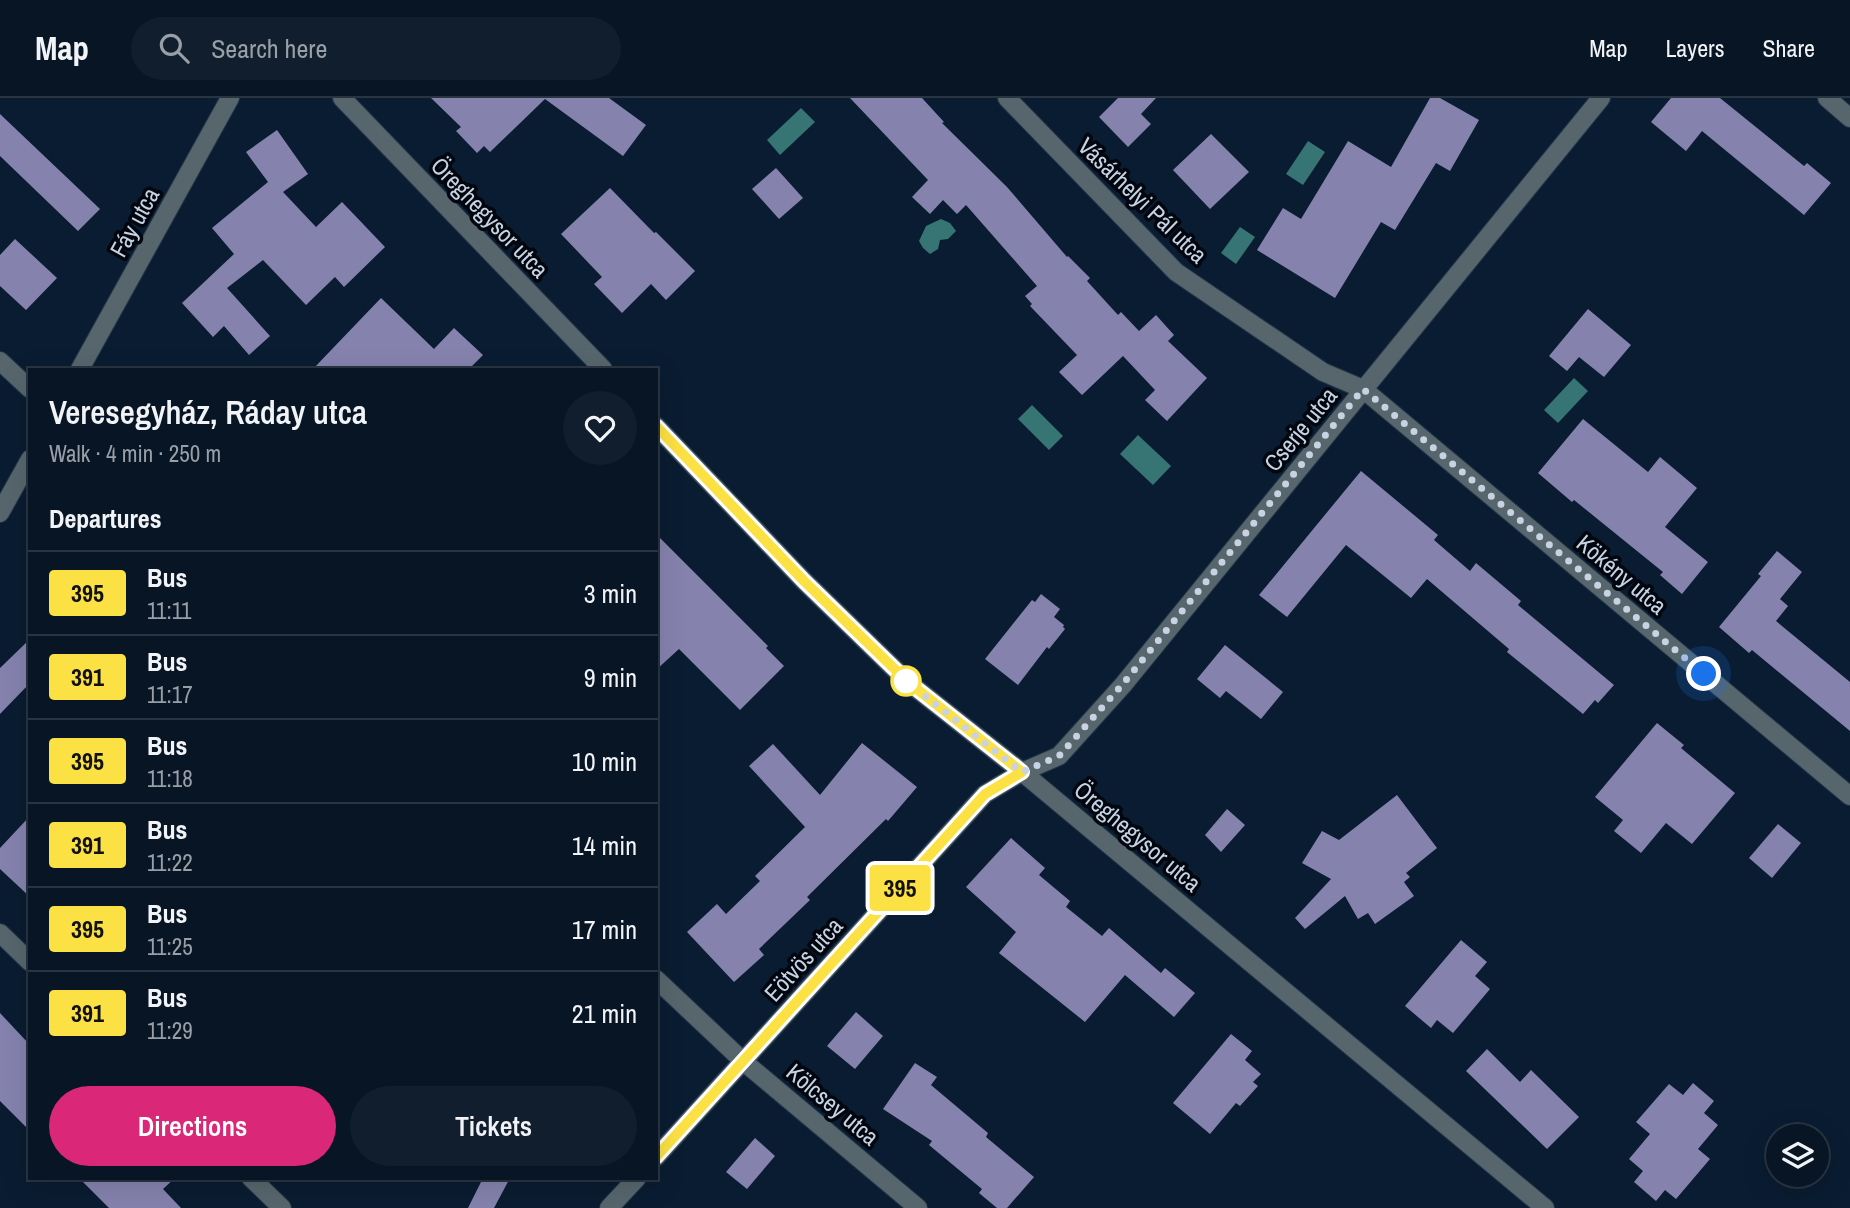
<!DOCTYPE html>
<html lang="en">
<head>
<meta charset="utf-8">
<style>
  body { margin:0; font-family:"Archivo Narrow",sans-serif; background:#111e2d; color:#f1f3f6; height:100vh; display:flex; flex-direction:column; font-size:26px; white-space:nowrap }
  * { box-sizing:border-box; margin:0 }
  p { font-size:23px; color:#989fa7 }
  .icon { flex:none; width:38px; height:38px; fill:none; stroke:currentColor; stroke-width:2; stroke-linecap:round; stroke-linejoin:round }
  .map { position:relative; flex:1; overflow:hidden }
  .sheet { position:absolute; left:28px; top:270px; width:630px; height:812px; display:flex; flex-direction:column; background:#081525; border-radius:0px; box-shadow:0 7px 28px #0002,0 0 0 2px #293442 }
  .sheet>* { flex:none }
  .badge { padding:0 14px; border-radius:5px; font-size:24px; line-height:46px }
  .controls { position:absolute; left:1766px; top:1026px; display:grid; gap:14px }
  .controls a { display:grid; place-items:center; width:63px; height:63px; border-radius:50%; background:#081525; box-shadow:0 7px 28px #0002,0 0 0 2px #293442; font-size:35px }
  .you { position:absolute; width:35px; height:35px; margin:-18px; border:5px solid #fff; border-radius:50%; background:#1a73e8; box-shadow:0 0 0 10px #1a73e833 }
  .map>.badge { position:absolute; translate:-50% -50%; box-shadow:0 0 0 4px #fff }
  h2 { padding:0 21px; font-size:26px; line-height:63px }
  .round { display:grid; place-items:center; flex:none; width:74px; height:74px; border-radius:37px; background:#111e2d }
  .overview { display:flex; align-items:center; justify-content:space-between; height:119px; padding:0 21px }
  h1 { font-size:33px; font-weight:600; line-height:52px }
  .action { display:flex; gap:14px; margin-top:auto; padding:14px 21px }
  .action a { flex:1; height:80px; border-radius:42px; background:#db2777; color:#fff; font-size:28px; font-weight:600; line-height:80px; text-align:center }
  .action a+a { background:#111e2d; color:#f1f3f6 }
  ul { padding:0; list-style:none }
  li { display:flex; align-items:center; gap:21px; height:84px; padding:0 21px; border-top:2px solid #293442 }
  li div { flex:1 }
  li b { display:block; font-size:26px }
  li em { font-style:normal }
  li .badge { min-width:77px; font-weight:700; text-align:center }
  header { display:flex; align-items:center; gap:42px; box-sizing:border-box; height:98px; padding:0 35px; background:#081525; border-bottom:2px solid #293442 }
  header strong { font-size:33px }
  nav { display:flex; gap:38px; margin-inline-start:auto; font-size:24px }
  .search { width:490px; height:63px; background:#111e2d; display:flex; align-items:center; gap:18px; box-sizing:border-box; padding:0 24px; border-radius:38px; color:#989fa7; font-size:26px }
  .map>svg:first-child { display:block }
</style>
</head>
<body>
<header>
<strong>Map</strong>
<div class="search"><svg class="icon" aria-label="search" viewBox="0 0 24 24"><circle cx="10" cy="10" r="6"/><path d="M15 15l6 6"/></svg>Search here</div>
<nav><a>Map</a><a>Layers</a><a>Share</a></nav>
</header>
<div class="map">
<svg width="1850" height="1110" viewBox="0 0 1850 1110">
  <rect width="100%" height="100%" fill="#0a1c31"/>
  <g fill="#367573">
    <path d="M801 10 815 24 780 57 767 42Z"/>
    <path d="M1308 43 1325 54 1303 87 1286 76Z"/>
    <path d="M941 121 950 125 956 133 948 141 940 142 938 151 930 156 923 150 919 143 926 128Z"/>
    <path d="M1240 129 1255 139 1236 166 1221 155Z"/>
    <path d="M1574 280 1588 293 1558 325 1544 312Z"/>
    <path d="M1032 307 1063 338 1049 352 1018 321Z"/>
    <path d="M1138 337 1171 368 1153 387 1120 356Z"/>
  </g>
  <g fill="#8583ae">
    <path d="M431 0H609L646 27 623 58 545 1 490 54 484 48 477 55 456 33 461 29Z"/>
    <path d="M850 0H922L944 24 942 25 1007 89 1067 159 1068 158 1090 180 1087 183 1118 217 1121 214 1139 233 1156 217 1174 237 1168 243 1207 280 1167 323 1145 302 1155 292 1123 258 1082 297 1059 274 1077 257 1030 208 1032 206 1025 198 1037 188 966 107 957 116 943 102 930 116 912 99 928 82Z"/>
    <path d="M1118 0H1156L1141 16 1151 26 1128 49 1099 19Z"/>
    <path d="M1430 0H1440L1479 22 1450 73 1436 65 1395 132 1381 124 1335 200 1257 152 1283 110 1301 121 1348 43 1391 69Z"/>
    <path d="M1671 0H1720L1804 68 1807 65 1831 85 1804 117 1702 33 1686 53 1651 24Z"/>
    <path d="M0 16 100 111 78 133 0 58Z"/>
    <path d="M277 32 308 76 283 94 316 129 342 104 385 149 344 189 335 179 306 207 263 162 227 190 270 238 249 257 224 228 213 239 182 205 234 156 212 130 268 84 246 54Z"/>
    <path d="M1211 36 1249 74 1210 111 1173 72Z"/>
    <path d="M776 70 803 100 779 121 752 91Z"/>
    <path d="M610 90 654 135 656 134 695 173 666 202 651 186 622 215 594 186 602 179 561 136Z"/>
    <path d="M15 141 57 180 26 212 0 188V157Z"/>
    <path d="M381 200 434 251 454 230 483 257 469 271H313Z"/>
    <path d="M1588 211 1631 247 1604 279 1579 259 1567 273 1549 258Z"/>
    <path d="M1583 321 1648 374 1660 359 1697 390 1665 429 1708 464 1682 496 1660 477 1663 474 1574 402 1572 404 1538 375Z"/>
    <path d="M1361 373 1438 437 1434 442 1470 473 1476 465 1521 503 1518 507 1614 587 1598 605 1595 602 1583 616 1507 554 1509 551 1427 481 1411 500 1346 447 1287 519 1259 497Z"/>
    <path d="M656 436 768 548 766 550 784 568 740 612 679 551 656 572Z"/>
    <path d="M1777 453 1802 474 1780 501 1788 508 1776 523 1850 584V633L1752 552 1749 555 1719 529 1761 478 1758 476Z"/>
    <path d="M1041 496 1060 511 1054 519 1064 527 1063 529 1065 531 1049 551 1047 549 1018 587 985 561 1032 502 1035 504Z"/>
    <path d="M30 541V585L0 616V570Z"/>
    <path d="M1225 547 1283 594 1261 621 1226 593 1220 600 1197 581Z"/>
    <path d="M1657 625 1684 647 1681 650 1735 695 1692 746 1666 725 1641 755 1614 733 1623 722 1595 699Z"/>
    <path d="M862 645 917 689 888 723 886 721 807 799 810 802 759 851 764 857 734 884 687 834 717 806 726 816 760 783 755 778 805 729 749 668 773 646 820 697Z"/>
    <path d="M1397 697 1437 750 1406 775 1410 779 1404 784 1414 798 1375 826 1368 815 1358 821 1345 798 1305 831 1295 820 1331 781 1302 765 1322 733 1339 742Z"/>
    <path d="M1227 711 1245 727 1221 754 1205 737Z"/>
    <path d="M30 718V799L0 771V750Z"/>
    <path d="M1778 726 1801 745 1772 780 1749 760Z"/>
    <path d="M1011 740 1045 770 1039 777 1070 803 1066 809 1102 838 1109 830 1161 875 1165 870 1195 895 1174 919 1125 877 1085 924 999 855 1016 834 966 789Z"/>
    <path d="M1461 842 1487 864 1475 878 1490 891 1453 935 1437 922 1431 930 1405 908Z"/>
    <path d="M856 914 883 938 855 971 827 948Z"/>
    <path d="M0 915 30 947V1033L0 1003Z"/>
    <path d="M1231 936 1252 953 1245 962 1261 976 1253 984 1258 988 1240 1008 1236 1005 1210 1036 1173 1005Z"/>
    <path d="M1487 951 1520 984 1531 972 1579 1019 1547 1051 1466 973Z"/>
    <path d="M915 965 937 979 931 987 988 1035 986 1039 1034 1079 1007 1110H997L979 1095 982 1091 929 1047 932 1043 883 1011Z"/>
    <path d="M1693 985 1714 1003 1704 1015 1718 1027 1698 1051 1710 1061 1676 1101 1665 1092 1656 1103 1634 1084 1643 1073 1629 1061 1650 1036 1636 1024 1669 986 1683 997Z"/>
    <path d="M755 1040 775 1058 747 1091 726 1074Z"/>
    <path d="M79 1080H175L163 1091 181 1110H109Z"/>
    <path d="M483 1080H510L494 1110H468Z"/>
  </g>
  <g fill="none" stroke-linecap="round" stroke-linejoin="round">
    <defs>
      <g id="minor">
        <path d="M342 0 603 271"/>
        <path d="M1007 0 1176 174 1323 274 1363 291 1850 698"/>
        <path d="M1827 0 1850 20"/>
        <path d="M0 263 30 291"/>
        <path d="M80 271 230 0"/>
        <path d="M656 328 804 483 908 584 1022 674 1545 1110"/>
        <path d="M0 415 30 361"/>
        <path d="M0 835 30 864"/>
        <path d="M656 881 744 964 918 1110"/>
        <path d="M656 1059 985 696 1022 674 1059 658 1123 587 1601 0"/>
        <path d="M251 1080 282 1110"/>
        <path d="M609 1110 637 1080"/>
      </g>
    </defs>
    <use href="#minor" stroke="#24364a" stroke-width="20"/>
    <use href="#minor" stroke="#57666d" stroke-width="18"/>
  </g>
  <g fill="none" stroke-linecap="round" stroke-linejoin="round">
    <defs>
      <path id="line" d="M656 328 804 483 908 584 1022 674 985 696 656 1059"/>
    </defs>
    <use href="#line" stroke="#fff" stroke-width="16"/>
    <use href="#line" stroke="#fbe143" stroke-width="10"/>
    <path stroke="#c7d3e2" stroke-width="7" stroke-dasharray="0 12.6" d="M906 583 1022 674 1059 658 1122 587 1363 291 1704 576"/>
  </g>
  <circle fill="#fff" stroke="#fbe143" stroke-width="3.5" cx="906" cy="583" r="14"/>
  <g text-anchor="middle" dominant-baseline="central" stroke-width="7" stroke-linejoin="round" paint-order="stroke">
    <g font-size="24" fill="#c7d3e2" stroke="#02060f">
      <text transform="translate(1143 102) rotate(44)">Vásárhelyi Pál utca</text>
      <text transform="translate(490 119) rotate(46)">Öreghegysor utca</text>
      <text transform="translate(134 124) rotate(-61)">Fáy utca</text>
      <text transform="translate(1300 331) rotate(-51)">Cserje utca</text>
      <text transform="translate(1622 476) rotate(40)">Kökény utca</text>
      <text transform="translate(1138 738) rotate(40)">Öreghegysor utca</text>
      <text transform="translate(803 861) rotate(-48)">Eötvös utca</text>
      <text transform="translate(833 1006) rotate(40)">Kölcsey utca</text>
    </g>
  </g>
</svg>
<div class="controls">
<a><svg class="icon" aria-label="layers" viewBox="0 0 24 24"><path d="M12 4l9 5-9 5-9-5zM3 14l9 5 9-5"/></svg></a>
</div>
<div class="you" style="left:1704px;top:576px"></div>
<b class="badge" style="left:900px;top:790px;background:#fbe143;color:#111">395</b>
<section class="sheet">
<div class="overview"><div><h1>Veresegyház, Ráday utca</h1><p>Walk · 4 min · 250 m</p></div><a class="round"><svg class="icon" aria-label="heart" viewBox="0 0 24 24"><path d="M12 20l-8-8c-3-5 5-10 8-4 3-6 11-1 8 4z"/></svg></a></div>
<h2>Departures</h2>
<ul>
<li><span class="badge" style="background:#fbe143;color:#111">395</span><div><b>Bus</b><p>11:11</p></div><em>3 min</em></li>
<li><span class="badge" style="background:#fbe143;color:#111">391</span><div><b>Bus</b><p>11:17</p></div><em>9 min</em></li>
<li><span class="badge" style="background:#fbe143;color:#111">395</span><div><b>Bus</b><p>11:18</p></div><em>10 min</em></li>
<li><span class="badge" style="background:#fbe143;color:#111">391</span><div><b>Bus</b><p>11:22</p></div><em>14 min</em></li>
<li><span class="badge" style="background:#fbe143;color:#111">395</span><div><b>Bus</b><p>11:25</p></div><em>17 min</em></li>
<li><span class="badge" style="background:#fbe143;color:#111">391</span><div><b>Bus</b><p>11:29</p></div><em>21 min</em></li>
</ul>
<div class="action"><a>Directions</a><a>Tickets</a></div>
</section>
</div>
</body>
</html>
